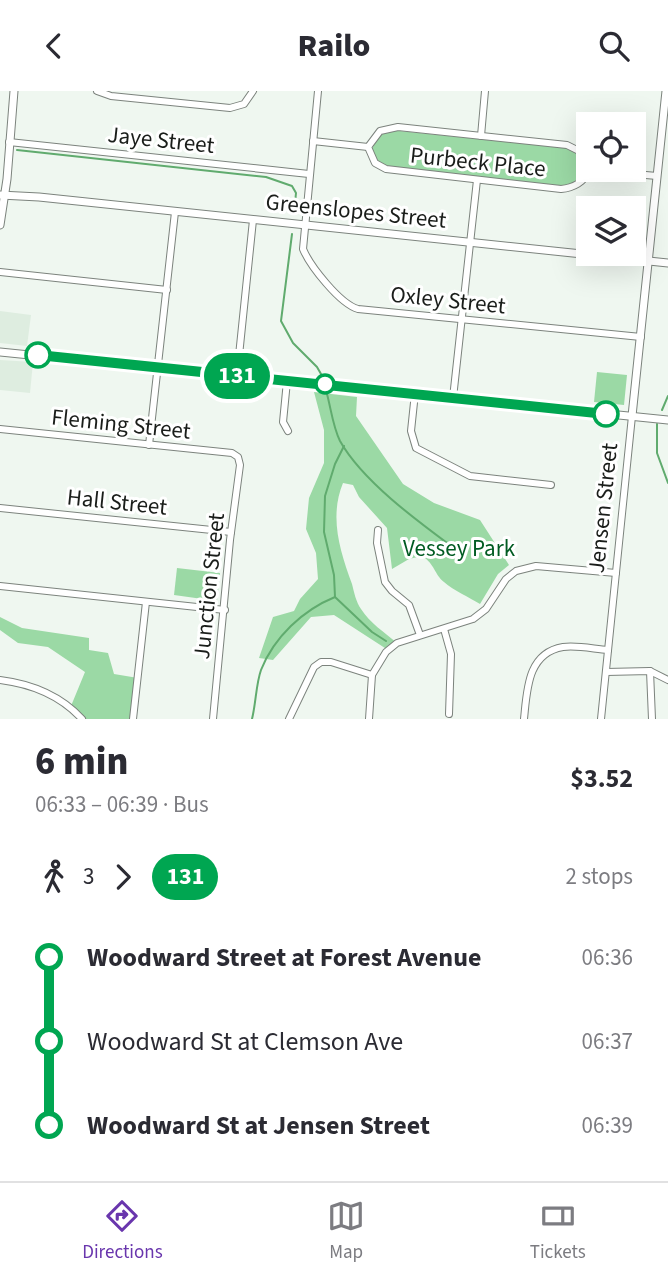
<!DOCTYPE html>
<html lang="en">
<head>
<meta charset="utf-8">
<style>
  body { margin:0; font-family:"Source Sans 3",sans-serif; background:#f7f7f7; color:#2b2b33; height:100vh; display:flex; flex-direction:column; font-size:26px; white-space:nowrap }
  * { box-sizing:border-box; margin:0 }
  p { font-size:23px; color:#7c7c81 }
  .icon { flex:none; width:38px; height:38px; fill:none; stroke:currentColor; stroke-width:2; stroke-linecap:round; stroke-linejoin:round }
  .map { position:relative; height:628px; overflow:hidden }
  .side { display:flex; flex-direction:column; background:#fff; flex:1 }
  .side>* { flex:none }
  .badge { padding:0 14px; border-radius:23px; font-size:24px; line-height:46px }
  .controls { position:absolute; left:576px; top:21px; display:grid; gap:14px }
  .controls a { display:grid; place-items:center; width:70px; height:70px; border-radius:0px; background:#fff; box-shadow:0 7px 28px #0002; font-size:35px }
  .map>.badge { position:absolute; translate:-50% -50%; box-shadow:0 0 0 4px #fff }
  .legs { display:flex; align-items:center; gap:10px; height:77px; padding:0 35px; font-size:23px }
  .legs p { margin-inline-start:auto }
  .summary { display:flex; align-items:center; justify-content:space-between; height:119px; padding:0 35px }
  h1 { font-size:38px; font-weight:800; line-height:52px }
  ul { padding:0 35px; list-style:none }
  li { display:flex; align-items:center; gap:24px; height:84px; font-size:26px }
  li i { display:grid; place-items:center; width:10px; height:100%; margin:0 9px; background:currentColor }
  li i::after { content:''; width:18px; height:18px; margin:-9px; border:5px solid; border-radius:50%; background:#fff }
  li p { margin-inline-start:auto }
  li:first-child i { background:linear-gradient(#0000 50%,currentColor 0) }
  li:last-child i { background:linear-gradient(currentColor 50%,#0000 0) }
  header { display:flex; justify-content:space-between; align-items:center; height:91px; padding:0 35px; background:#fff; font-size:32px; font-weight:800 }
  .menu { display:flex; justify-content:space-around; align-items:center; height:98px; border-top:2px solid #e1e1e2; background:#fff; font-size:19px; color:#7c7c81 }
  .menu a { display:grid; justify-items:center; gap:4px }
  .menu .selected { color:#6936ad }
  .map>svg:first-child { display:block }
</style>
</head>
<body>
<header><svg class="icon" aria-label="back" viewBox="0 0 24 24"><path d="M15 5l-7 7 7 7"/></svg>Railo<svg class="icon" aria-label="search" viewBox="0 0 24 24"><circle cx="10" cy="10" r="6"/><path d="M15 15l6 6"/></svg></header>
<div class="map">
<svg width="668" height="628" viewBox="0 0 668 628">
  <rect width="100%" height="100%" fill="#eff7f0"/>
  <g fill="#deede0">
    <path d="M0 220 31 224 27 255 0 252Z"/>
    <path d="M0 269 33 271 30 302 0 299Z"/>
  </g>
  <g fill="#9bd9a5">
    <path d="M390 39 568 57C590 66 587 88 565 95L388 76 378 70 372 58 379 44Z"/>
    <path d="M597 281 627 284 624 314 594 311Z"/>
    <path d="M314 301 357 306 356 325 403 393 434 412 480 429 509 474 498 483 480 513C469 506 454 500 444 491 434 483 435 473 422 465L409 468 392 478 387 437 359 406 353 394 343 392C329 426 340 460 352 493 354 501 356 511 361 518 370 532 384 541 397 552L388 559 334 524 311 526 273 569 259 567 273 526 294 520 300 508 318 488 316 462 306 438 309 407 324 372V339Z"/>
    <path d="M177 477 220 482 217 510 174 504Z"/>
    <path d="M0 526 22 537 89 547V559L108 562 114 583 138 587 133 628H81L71 615 85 581 48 556 18 552 0 539Z"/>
  </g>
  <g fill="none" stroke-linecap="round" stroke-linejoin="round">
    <g stroke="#60ab6e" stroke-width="2">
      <path d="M17 59 266 86 292 95 296 102 294 122"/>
      <path d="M292 143 281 230 293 252 317 276 321 283"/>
      <path d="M327 303C331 318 333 336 340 350 363 391 420 432 458 460"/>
      <path d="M662 319 668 305"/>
      <path d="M657 333V362L668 392"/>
      <path d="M344 355 335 373 325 405 324 441 334 484 335 506 372 541 386 550"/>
      <path d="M252 628C256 612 256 593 261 579 274 546 303 519 335 506"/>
    </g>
    <defs>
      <g id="minor">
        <path d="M97 0 111 5 230 17 244 13 253 0"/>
        <path d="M318 0 303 158C310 175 340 213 358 218L641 246"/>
        <path d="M481 45 485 0"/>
        <path d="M313 50 368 56"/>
        <path d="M9 51 309 83"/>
        <path d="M588 73 579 60 567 54 398 36 380 40 368 56 375 72 386 78 561 98C573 97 585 91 589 79"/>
        <path d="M589 79 657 85"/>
        <path d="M0 181 167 199"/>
        <path d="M237 284 253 129"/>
        <path d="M287 290 283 331 288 340"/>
        <path d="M415 302 411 340 416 357 470 385 551 394"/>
        <path d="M453 307 477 89"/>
        <path d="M0 338 232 362 238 366 240 374 230 449 213 628"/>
        <path d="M149 354 175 121"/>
        <path d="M0 417 231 441"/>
        <path d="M378 439 377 452 385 491 392 500 409 514 420 544"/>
        <path d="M0 495 225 519"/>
        <path d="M444 538 451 563 449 623"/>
        <path d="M650 580 652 628"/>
        <path d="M606 581 650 580 668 589"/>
        <path d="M0 589C32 593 60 604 82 628"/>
        <path d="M133 628 146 511"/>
        <path d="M289 628 314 576 321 571H331L372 584"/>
        <path d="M369 628 372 584 386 561 397 552 473 528 486 518 506 488 516 480 536 475 616 482"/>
        <path d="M524 628C527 600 527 562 563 556 577 554 594 558 608 559"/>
        <path d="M601 628 632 325"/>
      </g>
      <g id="tertiary">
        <path d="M0 104 39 106 668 172"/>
        <path d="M0 134 7 88 14 0"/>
        <path d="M0 261 668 329"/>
        <path d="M632 325 666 0"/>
      </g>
    </defs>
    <use href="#minor" stroke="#7c837d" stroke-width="8"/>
    <use href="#tertiary" stroke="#7c837d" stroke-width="9"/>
    <use href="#minor" stroke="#fff" stroke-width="6"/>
    <use href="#tertiary" stroke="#fff" stroke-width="7"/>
  </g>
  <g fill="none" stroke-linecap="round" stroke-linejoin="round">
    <defs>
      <path id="line-1" d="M38 264 606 323"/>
    </defs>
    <use href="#line-1" stroke="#fff" stroke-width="16"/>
    <use href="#line-1" stroke="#00a651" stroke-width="10"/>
  </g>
  <g fill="#fff" stroke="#00a651" stroke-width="3.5">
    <circle cx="38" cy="264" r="12"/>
    <circle cx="325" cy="293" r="9"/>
    <circle cx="606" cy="323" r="12"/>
  </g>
  <g text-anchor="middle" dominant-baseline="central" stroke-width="6" stroke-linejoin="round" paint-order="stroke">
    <g font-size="23" fill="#1a1d1a" stroke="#fff">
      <text transform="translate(161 49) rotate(6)">Jaye Street</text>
      <text transform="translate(478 71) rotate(6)">Purbeck Place</text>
      <text transform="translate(356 120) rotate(6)">Greenslopes Street</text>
      <text transform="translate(448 209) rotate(6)">Oxley Street</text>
      <text transform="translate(121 333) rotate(6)">Fleming Street</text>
      <text transform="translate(117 411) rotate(6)">Hall Street</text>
      <text transform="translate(603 417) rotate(-84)">Jensen Street</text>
      <text transform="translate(209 495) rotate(-84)">Junction Street</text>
    </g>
    <g font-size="23" fill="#005b22" stroke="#fff">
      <text x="459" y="457">Vessey Park</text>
    </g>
  </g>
</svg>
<div class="controls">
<a><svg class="icon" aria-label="locate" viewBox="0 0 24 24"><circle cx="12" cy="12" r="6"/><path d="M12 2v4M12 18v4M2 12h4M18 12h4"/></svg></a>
<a><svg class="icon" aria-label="layers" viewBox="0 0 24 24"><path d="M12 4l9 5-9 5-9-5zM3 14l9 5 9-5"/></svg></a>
</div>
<b class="badge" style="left:237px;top:285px;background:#00a651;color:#fff">131</b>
</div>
<section class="side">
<div class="summary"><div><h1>6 min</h1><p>06:33 – 06:39 · Bus</p></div><b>$3.52</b></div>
<div class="legs"><svg class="icon" aria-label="walk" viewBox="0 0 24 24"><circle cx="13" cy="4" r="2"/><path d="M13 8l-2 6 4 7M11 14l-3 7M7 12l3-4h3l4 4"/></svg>3<svg class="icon" aria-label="forward" viewBox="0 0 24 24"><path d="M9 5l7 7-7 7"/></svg><b class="badge" style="background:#00a651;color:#fff">131</b><p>2 stops</p></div>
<ul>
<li><i style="color:#00a651"></i><b>Woodward Street at Forest Avenue</b><p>06:36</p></li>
<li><i style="color:#00a651"></i><span>Woodward St at Clemson Ave</span><p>06:37</p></li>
<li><i style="color:#00a651"></i><b>Woodward St at Jensen Street</b><p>06:39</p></li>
</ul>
</section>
<nav class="menu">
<a class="selected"><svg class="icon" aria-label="directions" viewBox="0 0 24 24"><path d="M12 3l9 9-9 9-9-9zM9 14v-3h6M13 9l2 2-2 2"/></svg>Directions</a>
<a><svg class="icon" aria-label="map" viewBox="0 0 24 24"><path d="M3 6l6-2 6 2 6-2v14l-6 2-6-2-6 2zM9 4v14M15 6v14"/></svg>Map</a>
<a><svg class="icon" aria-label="tickets" viewBox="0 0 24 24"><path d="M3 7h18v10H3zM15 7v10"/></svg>Tickets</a>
</nav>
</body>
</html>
